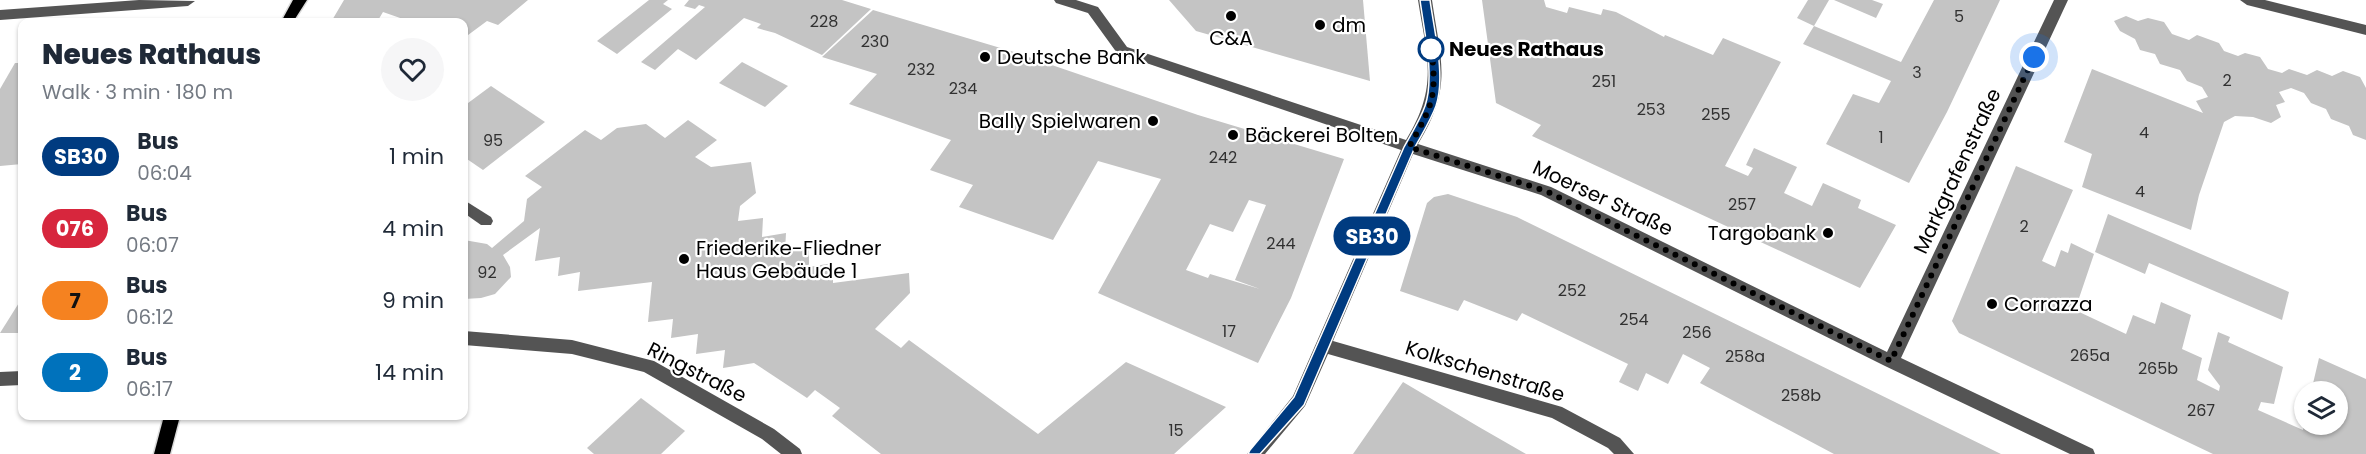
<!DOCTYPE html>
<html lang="en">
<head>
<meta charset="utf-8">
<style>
  body { margin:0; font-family:Poppins,sans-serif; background:#f6f6f7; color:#1f2937; height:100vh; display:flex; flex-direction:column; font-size:22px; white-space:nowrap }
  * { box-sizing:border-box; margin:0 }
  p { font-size:20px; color:#747a83 }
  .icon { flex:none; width:33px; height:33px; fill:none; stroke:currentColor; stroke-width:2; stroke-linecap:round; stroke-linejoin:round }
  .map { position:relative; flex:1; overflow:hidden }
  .details { position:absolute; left:18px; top:18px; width:450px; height:402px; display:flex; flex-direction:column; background:#fff; border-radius:12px; box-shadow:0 2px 4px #0004 }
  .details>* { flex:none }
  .badge { padding:0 12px; border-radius:20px; font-size:21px; line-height:39px }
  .fabs { position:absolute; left:2294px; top:381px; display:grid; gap:12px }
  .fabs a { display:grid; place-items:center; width:54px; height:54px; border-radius:50%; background:#fff; box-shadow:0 2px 4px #0004; font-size:30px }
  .you { position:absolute; width:30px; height:30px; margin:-15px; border:4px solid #fff; border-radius:50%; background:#1a73e8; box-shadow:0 0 0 9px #1a73e833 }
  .map>.badge { position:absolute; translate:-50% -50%; box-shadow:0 0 0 3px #fff }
  .round { display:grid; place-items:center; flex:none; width:63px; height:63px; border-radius:32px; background:#f6f6f7 }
  .head { display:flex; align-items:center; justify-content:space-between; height:102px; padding:0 24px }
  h1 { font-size:28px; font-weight:800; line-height:45px }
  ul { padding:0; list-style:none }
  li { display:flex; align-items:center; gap:18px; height:72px; padding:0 24px }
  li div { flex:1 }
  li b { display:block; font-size:22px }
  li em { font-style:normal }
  li .badge { min-width:66px; font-weight:700; text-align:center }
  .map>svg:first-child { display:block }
</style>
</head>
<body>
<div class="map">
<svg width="2366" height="454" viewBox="0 0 2366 454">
  <rect width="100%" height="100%" fill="#fff"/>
  <g fill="#c4c4c4" fill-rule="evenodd">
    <path d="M344 0H528L498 25 487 21 464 38V22H398L403 19 383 12 377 22H331Z"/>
    <path d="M649 0H668L663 4 672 9 617 54 597 41Z"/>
    <path d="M689 0H842L871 9 822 55 775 33 757 28 761 24 744 18 696 60 678 49 655 70 641 62 705 7 699 5 695 9 684 6Z"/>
    <path d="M1169 0H1363L1370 81 1196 31Z"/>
    <path d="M1482 0H1544L1546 7 1567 13 1569 7 1601 15 1603 9 1616 12 1664 37 1665 35 1713 55 1723 38 1781 62 1725 166 1748 176 1753 168 1746 165 1754 148 1797 167 1784 193 1812 206 1823 183 1861 200 1858 208 1896 225 1860 288 1532 136 1541 125 1496 103Z"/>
    <path d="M1808 0H1829L1814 26 1797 18Z"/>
    <path d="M1834 0H1872L1883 4 1876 18Z"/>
    <path d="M1934 0H2000L1947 112 1909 183 1826 144 1853 94 1879 103 1891 81 1803 44 1814 26 1901 62Z"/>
    <path d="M873 10 1014 52 1198 115 1344 159 1291 298 1258 363 1098 293 1161 179 1098 161 1053 240 959 207 973 185 930 170 951 140 849 104 877 74 822 57ZM1249 200 1266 205 1235 280 1260 289 1210 274 1208 278 1186 270 1210 224 1233 232Z"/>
    <path d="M2126 16 2138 21 2148 18 2164 22 2172 34 2189 40 2197 35 2219 43 2224 51 2238 56 2245 53 2260 57 2268 69 2282 73 2289 69 2307 75 2317 70 2332 76 2343 71 2360 77 2366 88V140L2353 135 2349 126 2331 119 2326 109 2311 103 2304 93 2291 88 2279 92 2285 102 2276 105 2281 117 2271 123 2253 117 2235 116 2224 122 2199 195 2191 230 2082 187 2092 154 2064 142 2092 69 2203 113 2196 101 2208 97 2202 87 2187 81 2180 70 2160 64 2155 54 2140 50 2135 39 2120 31 2114 21Z"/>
    <path d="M742 62 788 86 765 107 719 83Z"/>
    <path d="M15 63H22V164L0 166V89Z"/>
    <path d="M491 86 545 122 483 170 464 157V106Z"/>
    <path d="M688 120 717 140 695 157 711 167 751 162 756 193 740 206 738 221 763 218 762 237 786 233 785 251 809 249V267L833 263V283L909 273 910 293 875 329 901 348 909 340 1038 434 1126 362 1226 407 1174 454H881L832 416 840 408 815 390 807 398 754 363 723 368 725 350 696 354 698 334 671 338 673 319 648 322 652 282 578 291 580 272 558 276 560 257 535 261 540 228 503 255 510 267 511 277 495 294 481 298 464 299V240L487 244 492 248 524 221 527 199 542 187 525 176 585 130 601 140 617 128 646 124 665 138Z"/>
    <path d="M2016 166 2073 190 2042 261 2055 267 2061 250 2068 253 2071 243 2094 254 2075 310 2126 334 2133 315 2155 324 2161 302 2191 315 2182 349 2202 358 2197 380 2219 391 2220 386 2208 370 2218 332 2230 337 2228 342 2283 367 2274 404 2261 402 2258 410 2303 430 2304 424H2337V392H2311L2319 358 2366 379V454H2213L1959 333 1952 321Z"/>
    <path d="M1448 194 1517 217 2001 454H1834L1700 383 1710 368 1683 354 1668 384 1646 373 1638 391 1619 382 1628 364 1522 313 1517 321 1464 300 1458 311 1400 291 1427 203 1434 197Z"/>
    <path d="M2108 214 2289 292 2282 320 2149 263 2145 274 2095 252Z"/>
    <path d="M22 298V333H0Z"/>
    <path d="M1403 382 1479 427 1526 454H1353Z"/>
    <path d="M641 398 685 431 661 454H594L587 448Z"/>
  </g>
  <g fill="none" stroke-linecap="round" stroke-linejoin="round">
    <defs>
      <g id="major">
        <path d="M293 0H307L293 22H281Z"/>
        <path d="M164 416H180L170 454H154Z"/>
      </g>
    </defs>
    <use href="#major" stroke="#dbdbdb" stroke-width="3"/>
    <g fill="#545454" fill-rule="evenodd">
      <path d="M139 0 195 1 188 6 0 20V10Z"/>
      <path d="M1054 0H1076L1098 7 1127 47 1406 140C1439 86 1427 58 1418 0H1432C1441 62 1453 87 1418 144L1551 187 1887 352 2054 0H2068L1901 358 2093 449 2095 454H2070L1885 366 1541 195 1413 154 1333 341 1562 407 1620 438 1634 454H1614L1608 448 1552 418 1328 354 1305 406 1265 454H1247L1293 396 1401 150 1117 53 1088 13 1056 3Z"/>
      <path d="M2240 0H2265L2366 25V35L2247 5Z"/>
      <path d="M464 200 491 217 493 221 491 225H481L464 213Z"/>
      <path d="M464 331 572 340 654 361 774 429 800 449 802 454H781L762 439 644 372 572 354 464 345Z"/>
      <path d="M22 371V385L0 386V372Z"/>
    </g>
    <use href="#major" fill="#000" fill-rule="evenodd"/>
  </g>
  <path fill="#003b80" stroke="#fff" stroke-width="1.5" d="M1420 0H1430C1434 30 1446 77 1436 106 1431 120 1422 134 1415 147L1304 405 1260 454H1248L1250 450 1294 397 1404 147C1411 134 1420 120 1425 106 1435 77 1424 31 1420 0Z"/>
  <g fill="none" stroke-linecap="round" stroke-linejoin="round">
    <path stroke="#000" stroke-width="6" stroke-dasharray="0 10.8" d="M1431 49V45C1437 96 1434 103 1409 147L1546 191 1891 361 2034 57"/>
  </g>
  <g fill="#000" stroke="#fff" stroke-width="2">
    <circle cx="1231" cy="16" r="6"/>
    <circle cx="1320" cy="25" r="6"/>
    <circle cx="985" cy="57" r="6"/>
    <circle cx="1153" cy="121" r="6"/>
    <circle cx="1233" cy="135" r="6"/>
    <circle cx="1828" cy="233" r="6"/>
    <circle cx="684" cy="259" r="6"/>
    <circle cx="1992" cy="304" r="6"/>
  </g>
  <circle fill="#fff" stroke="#003b80" stroke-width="3" cx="1431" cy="49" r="12"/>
  <g text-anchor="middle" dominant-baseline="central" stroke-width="4.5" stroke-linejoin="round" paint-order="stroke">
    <g font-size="16" fill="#313131">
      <text x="1959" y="16">5</text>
      <text x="824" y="21">228</text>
      <text x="875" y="41">230</text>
      <text x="921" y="69">232</text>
      <text x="1917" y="72">3</text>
      <text x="2227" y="80">2</text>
      <text x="1604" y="81">251</text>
      <text x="963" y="88">234</text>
      <text x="1651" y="109">253</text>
      <text x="1716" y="114">255</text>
      <text x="2144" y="132">4</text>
      <text x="1881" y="137">1</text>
      <text x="493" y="140">95</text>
      <text x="1223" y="157">242</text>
      <text x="2140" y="191">4</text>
      <text x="1742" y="204">257</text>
      <text x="2024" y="226">2</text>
      <text x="1281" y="243">244</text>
      <text x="487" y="272">92</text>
      <text x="1572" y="290">252</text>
      <text x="1634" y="319">254</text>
      <text x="1229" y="331">17</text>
      <text x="1697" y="332">256</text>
      <text x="2090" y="355">265a</text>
      <text x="1745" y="356">258a</text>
      <text x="2158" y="368">265b</text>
      <text x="1801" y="395">258b</text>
      <text x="2201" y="410">267</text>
      <text x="1176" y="430">15</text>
    </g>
    <g font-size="20" fill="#000" stroke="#fff" text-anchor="start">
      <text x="1332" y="25">dm</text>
      <text x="1231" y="38" text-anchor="middle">C&amp;A</text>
      <text x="997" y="57">Deutsche Bank</text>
      <text x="1141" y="121" text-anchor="end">Bally Spielwaren</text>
      <text x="1245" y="135">Bäckerei Bolten</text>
      <text x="1816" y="233" text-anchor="end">Targobank</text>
      <text x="696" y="248">Friederike-Fliedner<tspan x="696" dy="23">Haus Gebäude 1</tspan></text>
      <text x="2004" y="304">Corrazza</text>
    </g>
    <g font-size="20" font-weight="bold" fill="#000" stroke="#fff" text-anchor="start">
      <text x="1449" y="49">Neues Rathaus</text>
    </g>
    <g font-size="20" fill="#000" stroke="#fff">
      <text transform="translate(1957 171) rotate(-65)">Markgrafenstraße</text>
      <text transform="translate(1603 198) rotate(25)">Moerser Straße</text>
      <text transform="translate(1485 371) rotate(17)">Kolkschenstraße</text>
      <text transform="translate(697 372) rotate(27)">Ringstraße</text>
    </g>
  </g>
</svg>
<div class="fabs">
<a><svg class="icon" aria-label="layers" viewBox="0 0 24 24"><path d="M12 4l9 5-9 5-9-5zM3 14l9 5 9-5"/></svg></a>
</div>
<div class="you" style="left:2034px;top:57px"></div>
<b class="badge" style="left:1372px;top:236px;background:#003b80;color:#fff">SB30</b>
<section class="details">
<div class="head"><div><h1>Neues Rathaus</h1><p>Walk · 3 min · 180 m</p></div><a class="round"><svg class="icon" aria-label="heart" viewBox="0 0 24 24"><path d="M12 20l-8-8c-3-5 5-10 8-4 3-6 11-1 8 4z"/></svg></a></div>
<ul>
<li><span class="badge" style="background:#003b80;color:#fff">SB30</span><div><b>Bus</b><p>06:04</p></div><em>1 min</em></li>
<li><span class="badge" style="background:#d7263d;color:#fff">076</span><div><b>Bus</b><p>06:07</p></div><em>4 min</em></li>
<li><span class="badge" style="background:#f58220;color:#111">7</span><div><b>Bus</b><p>06:12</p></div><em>9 min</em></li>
<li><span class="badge" style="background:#0072bc;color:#fff">2</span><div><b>Bus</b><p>06:17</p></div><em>14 min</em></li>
</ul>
</section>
</div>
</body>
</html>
